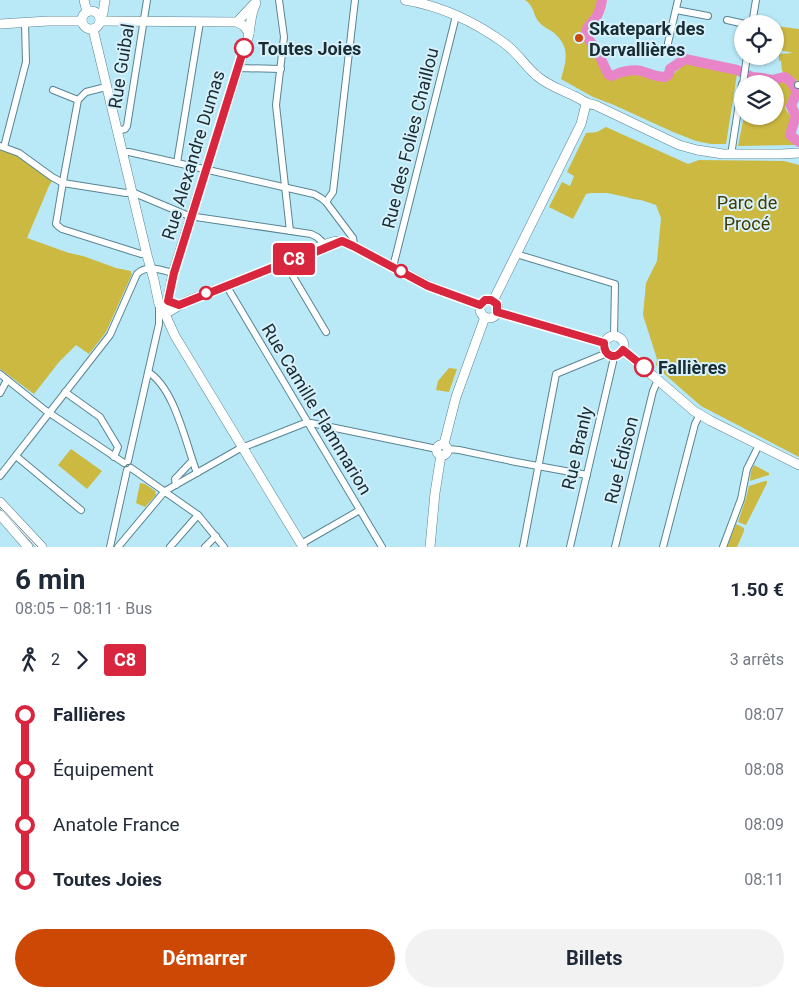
<!DOCTYPE html>
<html lang="fr">
<head>
<meta charset="utf-8">
<style>
  body { margin:0; font-family:Roboto,sans-serif; background:#f2f2f3; color:#1f2937; height:100vh; display:flex; flex-direction:column; font-size:19px; white-space:nowrap }
  * { box-sizing:border-box; margin:0 }
  p { font-size:16px; color:#747a83 }
  .icon { flex:none; width:28px; height:28px; fill:none; stroke:currentColor; stroke-width:2; stroke-linecap:round; stroke-linejoin:round }
  .map { position:relative; height:547px; overflow:hidden }
  .sheet { display:flex; flex-direction:column; background:#fff; flex:1 }
  .sheet>* { flex:none }
  .badge { padding:0 10px; border-radius:4px; font-size:18px; line-height:32px }
  .controls { position:absolute; left:734px; top:15px; display:grid; gap:10px }
  .controls a { display:grid; place-items:center; width:50px; height:50px; border-radius:50%; background:#fff; box-shadow:0 1px 4px #0004; font-size:25px }
  .map>.badge { position:absolute; translate:-50% -50%; box-shadow:0 0 0 2px #fff }
  .legs { display:flex; align-items:center; gap:8px; height:55px; padding:0 15px; font-size:16px }
  .legs p { margin-inline-start:auto }
  .summary { display:flex; align-items:center; justify-content:space-between; height:85px; padding:0 15px }
  h1 { font-size:28px; font-weight:700; line-height:38px }
  .button { display:flex; gap:10px; margin-top:auto; padding:10px 15px }
  .button a { flex:1; height:58px; border-radius:30px; background:#cd4805; color:#fff; font-size:20px; font-weight:700; line-height:58px; text-align:center }
  .button a+a { background:#f2f2f3; color:#1f2937 }
  ul { padding:0 15px; list-style:none }
  li { display:flex; align-items:center; gap:18px; height:55px; font-size:19px }
  li i { display:grid; place-items:center; width:8px; height:100%; margin:0 6px; background:currentColor }
  li i::after { content:''; width:12px; height:12px; margin:-6px; border:4px solid; border-radius:50%; background:#fff }
  li p { margin-inline-start:auto }
  li:first-child i { background:linear-gradient(#0000 50%,currentColor 0) }
  li:last-child i { background:linear-gradient(currentColor 50%,#0000 0) }
  .map>svg:first-child { display:block }
</style>
</head>
<body>
<div class="map">
<svg width="799" height="547" viewBox="0 0 799 547">
  <rect width="100%" height="100%" fill="#b9e8f7"/>
  <g fill="#ccb941">
    <path d="M525 0H598L599 5 587 24 584 32C586 39 590 43 594 50 600 59 602 70 609 78 629 70 643 74 663 80L670 77 686 63 737 74 726 144H711L696 141 673 132 614 105 593 97 561 79C567 60 570 46 553 32 549 29 543 27 540 23 532 15 536 8 525 0Z"/>
    <path d="M775 26 799 29V82L782 71 781 61H779V54L793 53 775 49Z"/>
    <path d="M784 80 793 91 785 108 791 117 786 136 795 145 738 146 744 116H775V84H750V81L770 83Z"/>
    <path d="M606 127 688 164 699 160 784 161 799 165V457L701 406 662 372 656 365 657 359 643 315 646 283 657 261 661 218 656 205 641 200 633 199 626 197 607 193H591L586 194 573 219 549 207 562 182 570 186 574 176 567 172 586 133 597 132Z"/>
    <path d="M0 149 18 156 52 181 49 186 27 238 69 253 83 256 116 268 131 271V273L132 274 106 332 89 354 76 345 59 362 34 394 0 369Z"/>
    <path d="M449 368 457 369 449 392 436 390 438 381Z"/>
    <path d="M71 449 102 471 87 489 58 465Z"/>
    <path d="M754 465 769 473V475L750 481 751 471Z"/>
    <path d="M765 481H767V483L746 525 738 522 746 498 749 486Z"/>
    <path d="M140 483 145 484 155 491 156 495 145 507 136 503Z"/>
    <path d="M736 524 744 528V531L737 547H727Z"/>
  </g>
  <g fill="none" stroke-linecap="round" stroke-linejoin="round">
    <path stroke="#e885c9" stroke-width="10" d="M602 0C601 7 599 13 595 19 590 25 585 28 586 36L597 50 608 74 612 76C619 72 632 69 641 71 649 73 656 77 665 77L669 74 670 69 685 59 737 70 752 77 762 78 772 80 784 77C789 79 797 87 796 94 795 98 792 102 791 106L796 116 790 135 799 142"/>
    <defs>
      <g id="street">
        <path d="M279 0 284 37 276 105 290 231"/>
        <path d="M676 10 708 16"/>
        <path d="M727 20 745 24"/>
        <path d="M752 24 756 0"/>
        <path d="M668 50V43L678 0"/>
        <path d="M238 68 281 69"/>
        <path d="M743 84 747 56"/>
        <path d="M798 85H799"/>
        <path d="M106 87 86 92 78 100 64 176 56 224 58 226 62 229 141 254H147"/>
        <path d="M53 90 78 100"/>
        <path d="M117 131 125 129 127 126 147 0"/>
        <path d="M0 146 19 153 52 177 63 183 126 193 132 192 189 216 311 234 317 237 327 246"/>
        <path d="M4 147 26 62 25 23"/>
        <path d="M123 152H129L314 194 321 198 326 202 353 238 354 244 353 246"/>
        <path d="M731 155 742 84"/>
        <path d="M177 163 200 22"/>
        <path d="M326 202 333 192 355 0"/>
        <path d="M516 254 615 284 614 336"/>
        <path d="M286 262 291 273 326 332"/>
        <path d="M393 267 456 16"/>
        <path d="M226 285 382 547"/>
        <path d="M148 372C175 388 186 445 197 473"/>
        <path d="M0 374 45 410 124 463"/>
        <path d="M65 392 100 417 118 447 114 457"/>
        <path d="M0 393 7 380"/>
        <path d="M448 449 459 450 516 462 587 475"/>
        <path d="M16 456 81 510"/>
        <path d="M128 461 159 324V304"/>
        <path d="M131 468 198 515 224 547"/>
        <path d="M0 476 110 335 137 274C146 264 162 270 173 273"/>
        <path d="M176 485 175 479 192 461"/>
        <path d="M301 544 360 510"/>
        <path d="M110 547 127 470"/>
        <path d="M118 547 165 491 239 449 305 423H311L437 449"/>
        <path d="M170 547 198 515"/>
        <path d="M205 547 216 536"/>
        <path d="M523 547 556 374 607 353"/>
        <path d="M570 547 613 362V356"/>
        <path d="M615 547 653 391 658 380"/>
        <path d="M663 547 695 424 700 414"/>
        <path d="M723 547 741 499 747 469 759 445"/>
      </g>
      <g id="secondary">
        <path d="M84 0 87 12"/>
        <path d="M405 0C441 6 475 22 504 43 517 52 525 66 537 76 547 85 562 90 574 96 584 100 584 104 595 105L679 145 697 150 723 154H781L799 153"/>
        <circle cx="91" cy="20" r="9"/>
        <path d="M100 17 103 13 105 0"/>
        <path d="M100 21 237 22 244 26 249 33"/>
        <path d="M237 22 254 4"/>
        <path d="M0 24 48 21H82"/>
        <path d="M93 29 147 255 154 280 159 304 165 314 175 336 303 547"/>
        <path d="M294 259C304 254 328 241 338 241 343 241 349 244 353 246L429 286 480 305"/>
        <circle cx="489" cy="309" r="9"/>
        <path d="M493 301 581 124 586 104"/>
        <path d="M497 312 604 343"/>
        <path d="M165 314 173 273 248 38C251 26 250 14 256 3"/>
        <path d="M165 314 185 302 298 258"/>
        <circle cx="614" cy="346" r="10"/>
        <path d="M623 350 694 411 711 421 799 465"/>
        <path d="M444 444 456 397 485 317"/>
        <circle cx="442" cy="450" r="5.5"/>
        <path d="M0 502 42 547"/>
        <path d="M0 515 28 547"/>
        <path d="M430 547 435 493 441 455"/>
      </g>
    </defs>
    <use href="#street" stroke="#598593" stroke-width="8"/>
    <use href="#secondary" stroke="#598593" stroke-width="10"/>
    <use href="#street" stroke="#fff" stroke-width="6"/>
    <use href="#secondary" stroke="#fff" stroke-width="9"/>
    <path stroke="#5d7c85" stroke-width="1" d="M0 507 38 547"/>
  </g>
  <g fill="none" stroke-linecap="round" stroke-linejoin="round">
    <defs>
      <path id="line-1" d="M244 48 174 273 168 301 179 305 294 259 313 253 342 241 353 246 428 286 480 305 485 300H491L497 304V312L604 343C604 356 615 361 623 350L644 367"/>
    </defs>
    <use href="#line-1" stroke="#fff" stroke-width="11"/>
    <use href="#line-1" stroke="#d7263d" stroke-width="8"/>
  </g>
  <circle fill="#cd4805" stroke="#d6f1fb" stroke-width="2" cx="579" cy="38" r="5"/>
  <g fill="#fff" stroke="#d7263d" stroke-width="2.5">
    <circle cx="244" cy="48" r="9"/>
    <circle cx="401" cy="271" r="6"/>
    <circle cx="206" cy="293" r="6"/>
    <circle cx="644" cy="367" r="9"/>
  </g>
  <g text-anchor="middle" dominant-baseline="central" stroke-width="4" stroke-linejoin="round" paint-order="stroke">
    <g font-size="18" font-weight="bold" fill="#1a2c32" stroke="#d6f1fb" text-anchor="start">
      <text x="589" y="28">Skatepark des<tspan x="589" dy="21">Dervallières</tspan></text>
    </g>
    <g font-size="18" font-weight="bold" fill="#1a2c32" stroke="#d6f1fb" text-anchor="start">
      <text x="258" y="48">Toutes Joies</text>
      <text x="658" y="367">Fallières</text>
    </g>
    <g font-size="18" fill="#1a2c32" stroke="#d6f1fb">
      <text transform="translate(121 66) rotate(-81)">Rue Guibal</text>
      <text transform="translate(410 138) rotate(-76)">Rue des Folies Chaillou</text>
      <text transform="translate(193 155) rotate(-73)">Rue Alexandre Dumas</text>
      <text transform="translate(317 409) rotate(59)">Rue Camille Flammarion</text>
      <text transform="translate(577 448) rotate(-77)">Rue Branly</text>
      <text transform="translate(621 460) rotate(-76)">Rue Édison</text>
    </g>
    <g font-size="18" fill="#433b03" stroke="#d6f1fb">
      <text x="747" y="202">Parc de<tspan x="747" dy="21">Procé</tspan></text>
    </g>
  </g>
</svg>
<div class="controls">
<a><svg class="icon" aria-label="locate" viewBox="0 0 24 24"><circle cx="12" cy="12" r="6"/><path d="M12 2v4M12 18v4M2 12h4M18 12h4"/></svg></a>
<a><svg class="icon" aria-label="layers" viewBox="0 0 24 24"><path d="M12 4l9 5-9 5-9-5zM3 14l9 5 9-5"/></svg></a>
</div>
<b class="badge" style="left:294px;top:259px;background:#d7263d;color:#fff">C8</b>
</div>
<section class="sheet">
<div class="summary"><div><h1>6 min</h1><p>08:05 – 08:11 · Bus</p></div><b>1.50 €</b></div>
<div class="legs"><svg class="icon" aria-label="walk" viewBox="0 0 24 24"><circle cx="13" cy="4" r="2"/><path d="M13 8l-2 6 4 7M11 14l-3 7M7 12l3-4h3l4 4"/></svg>2<svg class="icon" aria-label="forward" viewBox="0 0 24 24"><path d="M9 5l7 7-7 7"/></svg><b class="badge" style="background:#d7263d;color:#fff">C8</b><p>3 arrêts</p></div>
<ul>
<li><i style="color:#d7263d"></i><b>Fallières</b><p>08:07</p></li>
<li><i style="color:#d7263d"></i><span>Équipement</span><p>08:08</p></li>
<li><i style="color:#d7263d"></i><span>Anatole France</span><p>08:09</p></li>
<li><i style="color:#d7263d"></i><b>Toutes Joies</b><p>08:11</p></li>
</ul>
<div class="button"><a>Démarrer</a><a>Billets</a></div>
</section>
</body>
</html>
